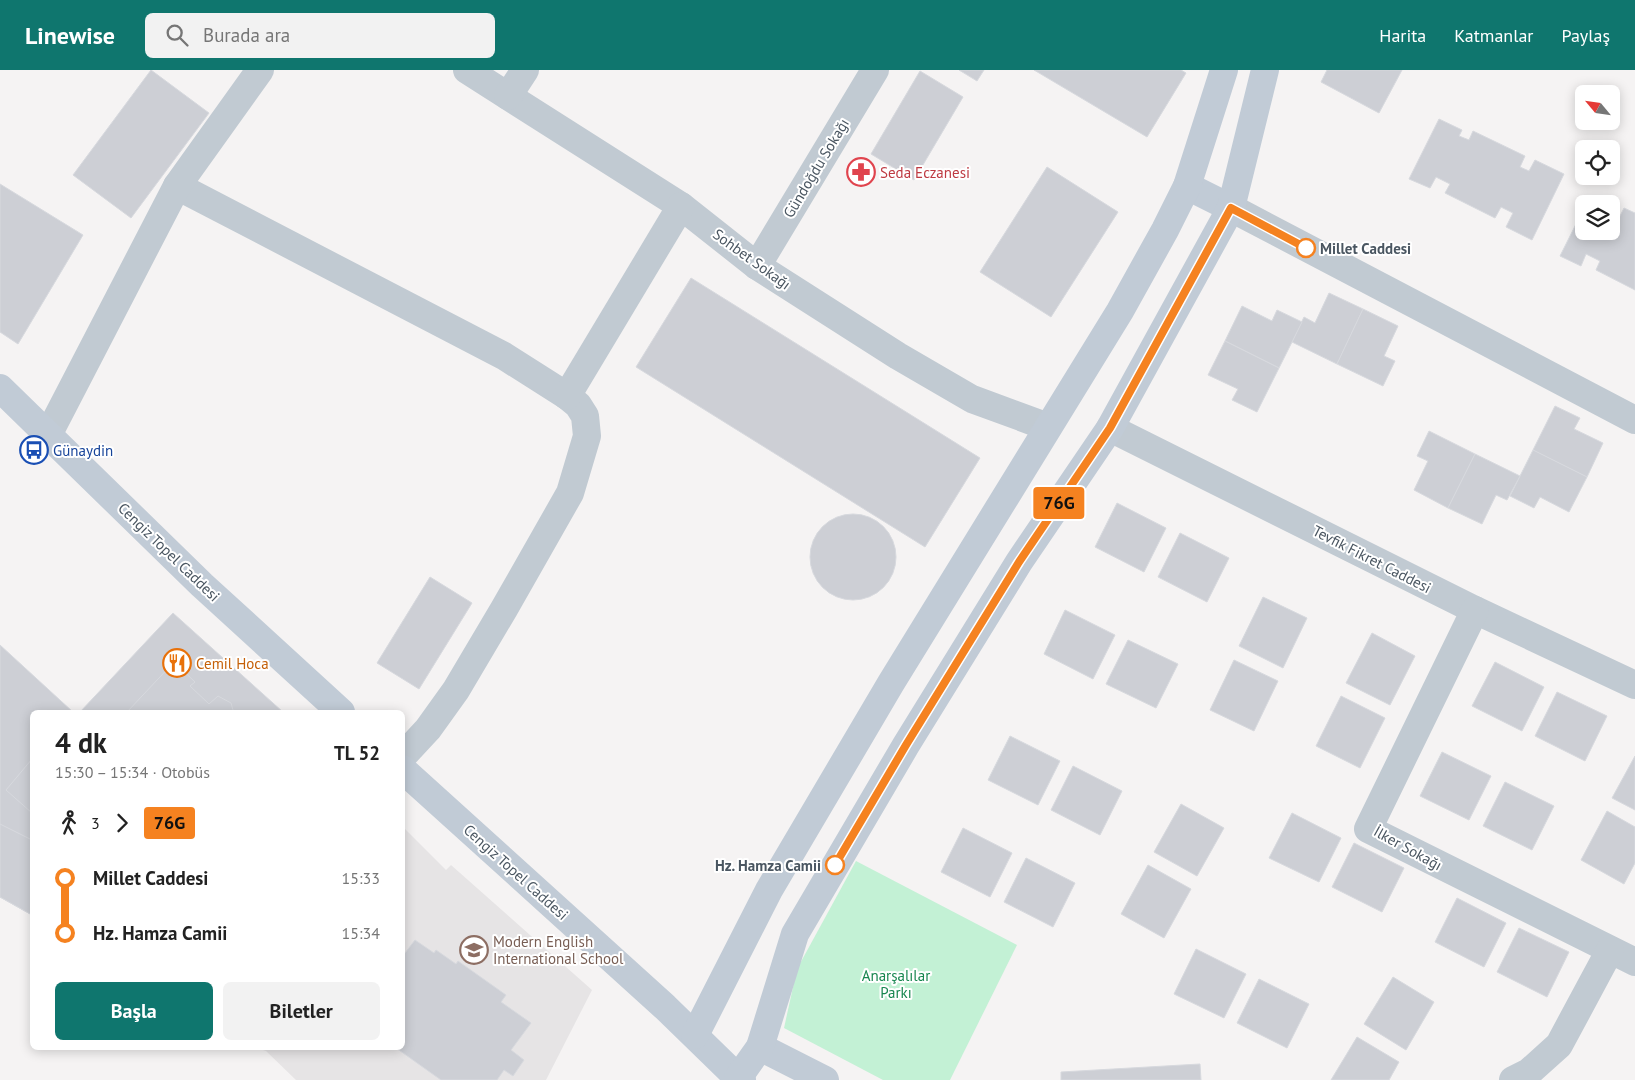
<!DOCTYPE html>
<html lang="tr">
<head>
<meta charset="utf-8">
<style>
  body { margin:0; font-family:"PT Sans",sans-serif; background:#f2f2f2; color:#222; height:100vh; display:flex; flex-direction:column; font-size:19px; white-space:nowrap }
  * { box-sizing:border-box; margin:0 }
  p { font-size:16px; color:#767676 }
  .icon { flex:none; width:28px; height:28px; fill:none; stroke:currentColor; stroke-width:2; stroke-linecap:round; stroke-linejoin:round }
  .map { position:relative; flex:1; overflow:hidden }
  .side { position:absolute; left:30px; top:640px; width:375px; height:340px; display:flex; flex-direction:column; background:#fff; border-radius:8px; box-shadow:0 2px 12px #0003 }
  .side>* { flex:none }
  .badge { padding:0 10px; border-radius:4px; font-size:18px; line-height:32px }
  .needle { width:32px; rotate:299deg }
  .fabs { position:absolute; left:1575px; top:15px; display:grid; gap:10px }
  .fabs a { display:grid; place-items:center; width:45px; height:45px; border-radius:8px; background:#fff; box-shadow:0 2px 12px #0003; font-size:25px }
  .map>.badge { position:absolute; translate:-50% -50%; box-shadow:0 0 0 2px #fff }
  .legs { display:flex; align-items:center; gap:8px; height:55px; padding:0 25px; font-size:16px }
  .legs p { margin-inline-start:auto }
  .head { display:flex; align-items:center; justify-content:space-between; height:85px; padding:0 25px }
  h1 { font-size:28px; font-weight:800; line-height:38px }
  .primary-button { display:flex; gap:10px; margin-top:auto; padding:10px 25px }
  .primary-button a { flex:1; height:58px; border-radius:8px; background:#0f766e; color:#fff; font-size:20px; font-weight:800; line-height:58px; text-align:center }
  .primary-button a+a { background:#f2f2f2; color:#222 }
  ul { padding:0 25px; list-style:none }
  li { display:flex; align-items:center; gap:18px; height:55px; font-size:19px }
  li i { display:grid; place-items:center; width:8px; height:100%; margin:0 6px; background:currentColor }
  li i::after { content:''; width:12px; height:12px; margin:-6px; border:4px solid; border-radius:50%; background:#fff }
  li p { margin-inline-start:auto }
  li:first-child i { background:linear-gradient(#0000 50%,currentColor 0) }
  li:last-child i { background:linear-gradient(currentColor 50%,#0000 0) }
  header { display:flex; align-items:center; gap:30px; box-sizing:border-box; height:70px; padding:0 25px; background:#0f766e; color:#fff }
  header strong { font-size:24px }
  nav { display:flex; gap:28px; margin-inline-start:auto; font-size:18px }
  .search { width:350px; height:45px; background:#f2f2f2; display:flex; align-items:center; gap:12px; box-sizing:border-box; padding:0 18px; border-radius:8px; color:#767676; font-size:19px }
  .map>svg:first-child { display:block }
</style>
</head>
<body>
<header>
<strong>Linewise</strong>
<div class="search"><svg class="icon" aria-label="search" viewBox="0 0 24 24"><circle cx="10" cy="10" r="6"/><path d="M15 15l6 6"/></svg>Burada ara</div>
<nav><a>Harita</a><a>Katmanlar</a><a>Paylaş</a></nav>
</header>
<div class="map">
<svg width="1635" height="1010" viewBox="0 0 1635 1010">
  <rect width="100%" height="100%" fill="#f5f3f3"/>
  <path fill="#e6e4e5" d="M403 757 446 800 451 795 592 920 546 1010H296L266 981 257 978H402Z"/>
  <path fill="#c3f1d5" d="M856 791 1017 875 950 1010H883L784 958 797 899Z"/>
  <g fill="#cdcfd5" stroke="#d7d9de">
    <path d="M151 0 209 43 131 148 73 105Z"/>
    <path d="M959 0H984L977 11Z"/>
    <path d="M1034 0H1181L1186 3 1147 67Z"/>
    <path d="M1327 0H1402L1379 43 1321 12Z"/>
    <path d="M920 1 963 27 914 110 871 84Z"/>
    <path d="M1439 49 1462 60 1459 66 1469 70 1473 61 1525 86 1520 97 1529 101 1535 90 1564 104 1532 170 1506 157 1513 143 1501 137 1495 148 1445 123 1450 114 1436 107 1430 118 1409 109Z"/>
    <path d="M1047 97 1118 142 1051 247 980 202Z"/>
    <path d="M0 114 83 165 18 274 0 262Z"/>
    <path d="M1590 126 1605 134H1586Z"/>
    <path d="M1584 138V161H1611V144L1619 148 1624 138 1635 143V220L1596 200 1600 191 1586 184 1581 196 1560 186Z"/>
    <path d="M691 208 980 388 925 477 636 297Z"/>
    <path d="M1329 223 1363 239 1337 294 1292 272 1304 247 1315 253Z"/>
    <path d="M1242 236 1272 251 1277 240 1302 252 1279 298 1225 271Z"/>
    <path d="M1363 239 1398 256 1384 286 1395 291 1383 316 1337 294Z"/>
    <path d="M1225 271 1279 298 1257 342 1232 330 1238 319 1208 305Z"/>
    <path d="M1555 336 1580 348 1574 359 1603 373 1587 407 1533 380Z"/>
    <path d="M1429 361 1475 384 1448 438 1414 420 1428 391 1417 386Z"/>
    <path d="M1533 380 1587 407 1569 442 1540 427 1534 438 1510 426Z"/>
    <path d="M1475 384 1520 406 1507 430 1496 425 1482 454 1448 438Z"/>
    <path d="M1117 433 1166 458 1144 502 1095 477Z"/>
    <circle cx="853" cy="487" r="43"/>
    <path d="M1180 463 1229 488 1207 532 1158 507Z"/>
    <path d="M430 507 472 533 419 619 377 593Z"/>
    <path d="M1263 527 1307 548 1283 598 1239 576Z"/>
    <path d="M1065 540 1115 565 1093 609 1044 584Z"/>
    <path d="M173 543 283 642H80Z"/>
    <path d="M1372 563 1415 586 1390 635 1346 613Z"/>
    <path d="M1128 570 1178 594 1156 638 1106 614Z"/>
    <path d="M0 575 73 642H32V845L0 827Z"/>
    <path d="M1234 590 1278 611 1254 661 1210 640Z"/>
    <path d="M174 592 195 612 190 616 209 634 218 626 231 633 233 640 231 642H127Z"/>
    <path d="M1495 592 1544 617 1522 661 1472 636Z"/>
    <path d="M1557 622 1607 646 1585 691 1535 666Z"/>
    <path d="M1341 626 1385 648 1360 698 1316 676Z"/>
    <path d="M1010 666 1060 691 1038 735 988 710Z"/>
    <path d="M1442 682 1491 706 1469 750 1420 726Z"/>
    <path d="M1635 686V740L1612 728Z"/>
    <path d="M32 689V743L6 720Z"/>
    <path d="M1073 696 1122 721 1100 765 1051 740Z"/>
    <path d="M1505 712 1554 736 1532 780 1483 756Z"/>
    <path d="M1181 734 1224 758 1197 806 1154 782Z"/>
    <path d="M1607 741 1635 757V793L1624 814 1581 790Z"/>
    <path d="M1292 743 1341 768 1319 812 1269 788Z"/>
    <path d="M0 754 32 770V845L0 827Z"/>
    <path d="M963 758 1012 783 990 827 941 802Z"/>
    <path d="M1354 773 1404 798 1382 842 1332 817Z"/>
    <path d="M1026 788 1075 813 1053 857 1004 832Z"/>
    <path d="M1148 795 1191 819 1164 868 1121 844Z"/>
    <path d="M1457 828 1506 853 1484 897 1435 872Z"/>
    <path d="M1519 858 1569 882 1547 927 1497 902Z"/>
    <path d="M415 870 434 883 436 880 456 894 458 891 506 925 501 932 531 953 511 980 524 990 513 1006 504 1000 497 1010H441L396 978H402V887Z"/>
    <path d="M1196 879 1246 904 1224 948 1174 924Z"/>
    <path d="M1393 907 1434 932 1406 980 1364 954Z"/>
    <path d="M1259 909 1309 934 1287 978 1237 953Z"/>
    <path d="M1357 967 1399 992 1389 1010H1331Z"/>
    <path d="M1200 994 1201 1010H1061V1002Z"/>
  </g>
  <g fill="none" stroke-linecap="round" stroke-linejoin="round">
    <g stroke="#c1cad2" stroke-width="28">
      <path d="M467 0 681 136 757 196 898 286 972 329 1048 357"/>
      <path d="M508 26 525 0"/>
      <path d="M177 116 504 286 567 326 578 335 585 346 587 366 570 423 504 539 456 620 428 659 402 687"/>
      <path d="M1231 138 1635 350"/>
      <path d="M757 196 875 0"/>
      <path d="M567 326 681 136"/>
      <path d="M1110 358 1475 540 1635 615"/>
      <path d="M48 365 177 116 260 0"/>
      <path d="M1475 540 1368 759 1635 892"/>
      <path d="M1513 1010 1529 1002 1559 975 1610 880"/>
    </g>
    <g stroke="#c1cbd6" stroke-width="28">
      <path d="M1187 116 1231 138"/>
      <path d="M0 318 202 515 341 642"/>
      <path d="M402 699 665 937 738 1008 742 1010"/>
      <path d="M695 965 769 820 891 613 1120 241 1165 160 1187 116 1224 0"/>
      <path d="M760 977 825 1010"/>
      <path d="M738 1008 760 977 795 864 906 675 1019 492 1110 358 1231 138 1265 0"/>
    </g>
  </g>
  <g fill="none" stroke-linecap="round" stroke-linejoin="round">
    <defs>
      <path id="line-1" d="M835 795 906 675 1019 492 1110 358 1231 138 1306 178"/>
    </defs>
    <use href="#line-1" stroke="#fff" stroke-width="11"/>
    <use href="#line-1" stroke="#f58220" stroke-width="8"/>
  </g>
  <defs>
    <symbol id="pharmacy-ring" viewBox="-11 -11 22 22"><circle r="9.5" fill="#fff" stroke="#e0444e" stroke-width="1.5"/><path d="M-2-6h4v4h4v4h-4v4h-4v-4h-4v-4h4Z" fill="#e0444e"/></symbol>
    <symbol id="bus-ring" viewBox="-11 -11 22 22"><circle r="9.5" fill="#fff" stroke="#1a4fb4" stroke-width="1.5"/><path d="M-5-6H5V4H4V6H2V4H-2V6H-4V4H-5ZM-3.5-4V0h7V-4ZM-3.5 1.2v1.5H-2V1.2ZM2 1.2v1.5H3.5V1.2Z" fill="#1a4fb4"/></symbol>
    <symbol id="restaurant-ring" viewBox="-11 -11 22 22"><circle r="9.5" fill="#fff" stroke="#e8710a" stroke-width="1.5"/><path d="M-5-6h1v4h1v-4h1v4h1v-4h1v5L-1.5 .5V6h-2V.5L-5-1ZM5-6V6H3V1.5H1.5Q1.5-4 5-6Z" fill="#e8710a"/></symbol>
    <symbol id="school-ring" viewBox="-11 -11 22 22"><circle r="9.5" fill="#fff" stroke="#8d6e63" stroke-width="1.5"/><path d="M0-5L7-2L0 1L-7-2ZM-4 1L0 2.5L4 1V4Q0 6-4 4Z" fill="#8d6e63"/></symbol>
  </defs>
  <g fill-rule="evenodd">
    <use href="#pharmacy-ring" x="845" y="86" width="32" height="32"/>
    <use href="#bus-ring" x="18" y="364" width="32" height="32"/>
    <use href="#restaurant-ring" x="161" y="577" width="32" height="32"/>
    <use href="#school-ring" x="458" y="864" width="32" height="32"/>
  </g>
  <g fill="#fff" stroke="#f58220" stroke-width="2.5">
    <circle cx="1306" cy="178" r="9"/>
    <circle cx="835" cy="795" r="9"/>
  </g>
  <g text-anchor="middle" dominant-baseline="central" stroke-width="4" stroke-linejoin="round" paint-order="stroke">
    <g font-size="15" fill="#4a5661" stroke="#fff">
      <text transform="translate(816 98) rotate(-59)">Gündoğdu Sokağı</text>
      <text transform="translate(752 189) rotate(36)">Sohbet Sokağı</text>
      <text transform="translate(169 482) rotate(44)">Cengiz Topel Caddesi</text>
      <text transform="translate(1372 489) rotate(27)">Tevfik Fikret Caddesi</text>
      <text transform="translate(1408 778) rotate(29)">İlker Sokağı</text>
      <text transform="translate(516 802) rotate(42)">Cengiz Topel Caddesi</text>
    </g>
    <g font-size="15" fill="#be3a42" stroke="#fff" text-anchor="start">
      <text x="880" y="102">Seda Eczanesi</text>
    </g>
    <g font-size="15" font-weight="bold" fill="#4a5661" stroke="#fff" text-anchor="start">
      <text x="1320" y="178">Millet Caddesi</text>
      <text x="821" y="795" text-anchor="end">Hz. Hamza Camii</text>
    </g>
    <g font-size="15" fill="#164399" stroke="#fff" text-anchor="start">
      <text x="53" y="380">Günaydin</text>
    </g>
    <g font-size="15" fill="#c56008" stroke="#fff" text-anchor="start">
      <text x="196" y="593">Cemil Hoca</text>
    </g>
    <g font-size="15" fill="#785e54" stroke="#fff" text-anchor="start">
      <text x="493" y="871">Modern English<tspan x="493" dy="17">International School</tspan></text>
    </g>
    <g font-size="15" fill="#17864f" stroke="#fff">
      <text x="896" y="905">Anarşalılar<tspan x="896" dy="17">Parkı</tspan></text>
    </g>
  </g>
</svg>
<div class="fabs">
<a><svg class="needle" viewBox="-14 -14 28 28"><path d="M0-13l5 13h-10z" fill="#e53935"/><path d="M0 13l5-13h-10z" fill="#767676"/></svg></a>
<a><svg class="icon" aria-label="locate" viewBox="0 0 24 24"><circle cx="12" cy="12" r="6"/><path d="M12 2v4M12 18v4M2 12h4M18 12h4"/></svg></a>
<a><svg class="icon" aria-label="layers" viewBox="0 0 24 24"><path d="M12 4l9 5-9 5-9-5zM3 14l9 5 9-5"/></svg></a>
</div>
<b class="badge" style="left:1059px;top:433px;background:#f58220;color:#111">76G</b>
<section class="side">
<div class="head"><div><h1>4 dk</h1><p>15:30 – 15:34 · Otobüs</p></div><b>TL 52</b></div>
<div class="legs"><svg class="icon" aria-label="walk" viewBox="0 0 24 24"><circle cx="13" cy="4" r="2"/><path d="M13 8l-2 6 4 7M11 14l-3 7M7 12l3-4h3l4 4"/></svg>3<svg class="icon" aria-label="forward" viewBox="0 0 24 24"><path d="M9 5l7 7-7 7"/></svg><b class="badge" style="background:#f58220;color:#111">76G</b></div>
<ul>
<li><i style="color:#f58220"></i><b>Millet Caddesi</b><p>15:33</p></li>
<li><i style="color:#f58220"></i><b>Hz. Hamza Camii</b><p>15:34</p></li>
</ul>
<div class="primary-button"><a>Başla</a><a>Biletler</a></div>
</section>
</div>
</body>
</html>
